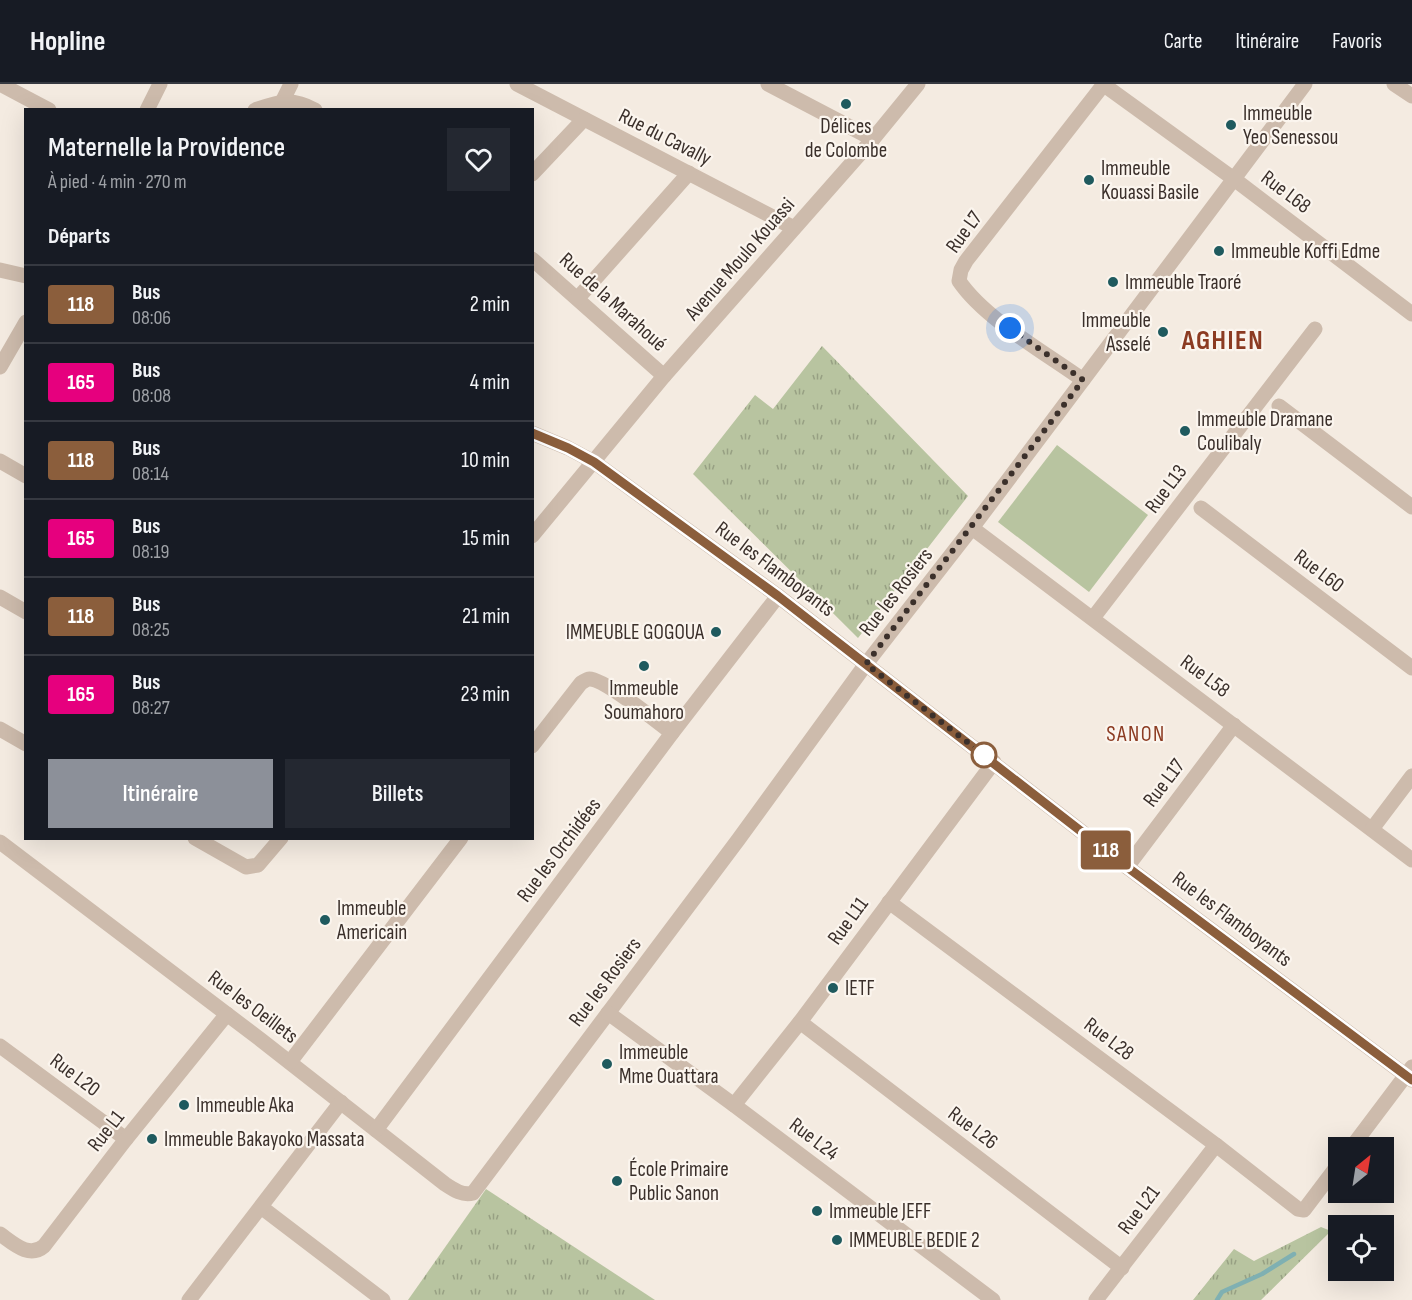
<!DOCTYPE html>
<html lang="fr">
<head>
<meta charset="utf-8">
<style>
  body { margin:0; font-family:"Sofia Sans Condensed",sans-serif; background:#242831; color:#f1f3f6; height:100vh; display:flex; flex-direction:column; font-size:22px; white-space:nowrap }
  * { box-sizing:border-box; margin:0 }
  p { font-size:20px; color:#9ea1a6 }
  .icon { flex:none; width:33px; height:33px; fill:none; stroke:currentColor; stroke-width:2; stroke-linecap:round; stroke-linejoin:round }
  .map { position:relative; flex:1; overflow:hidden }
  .side { position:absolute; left:24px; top:24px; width:510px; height:732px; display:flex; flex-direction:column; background:#171b24; border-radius:0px; box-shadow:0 6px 24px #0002 }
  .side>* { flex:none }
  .badge { padding:0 12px; border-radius:4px; font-size:21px; line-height:39px }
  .needle { width:39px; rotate:30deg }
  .controls { position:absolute; left:1328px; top:1053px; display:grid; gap:12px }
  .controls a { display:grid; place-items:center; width:66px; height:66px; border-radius:0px; background:#171b24; box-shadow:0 6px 24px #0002; font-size:30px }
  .you { position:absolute; width:30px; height:30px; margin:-15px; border:4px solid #fff; border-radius:50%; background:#1a73e8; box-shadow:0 0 0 9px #1a73e833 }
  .map>.badge { position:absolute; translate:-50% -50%; box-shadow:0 0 0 3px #fff }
  h2 { padding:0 24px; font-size:22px; line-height:54px }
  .round { display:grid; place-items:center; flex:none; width:63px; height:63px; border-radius:0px; background:#242831 }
  .head { display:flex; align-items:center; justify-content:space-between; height:102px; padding:0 24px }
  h1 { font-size:28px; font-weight:600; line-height:45px }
  .button { display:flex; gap:12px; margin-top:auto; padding:12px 24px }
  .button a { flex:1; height:69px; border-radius:0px; background:#8c9099; color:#fff; font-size:24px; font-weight:600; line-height:69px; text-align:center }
  .button a+a { background:#242831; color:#f1f3f6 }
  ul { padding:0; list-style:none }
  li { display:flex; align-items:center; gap:18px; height:78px; padding:0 24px; border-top:2px solid #363941 }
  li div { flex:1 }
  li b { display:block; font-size:22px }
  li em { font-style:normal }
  li .badge { min-width:66px; font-weight:700; text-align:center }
  header { display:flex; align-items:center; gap:36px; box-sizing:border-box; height:84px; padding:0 30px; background:#171b24; border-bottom:2px solid #363941 }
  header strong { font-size:28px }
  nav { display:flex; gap:33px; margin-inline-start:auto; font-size:21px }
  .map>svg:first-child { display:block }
</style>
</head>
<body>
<header>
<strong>Hopline</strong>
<nav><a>Carte</a><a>Itinéraire</a><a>Favoris</a></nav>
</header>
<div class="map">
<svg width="1412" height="1216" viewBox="0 0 1412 1216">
  <defs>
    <pattern id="grass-tufts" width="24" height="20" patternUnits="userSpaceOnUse" patternTransform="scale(1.5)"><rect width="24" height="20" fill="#b8c4a0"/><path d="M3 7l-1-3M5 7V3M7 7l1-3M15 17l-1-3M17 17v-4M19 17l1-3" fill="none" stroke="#97a083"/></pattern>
  </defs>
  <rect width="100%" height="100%" fill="#f4ebe1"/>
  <g fill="url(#grass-tufts)">
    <path d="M822 262 968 412 858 554 693 390 755 311 773 325Z"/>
    <path d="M486 1105 655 1216H408Z"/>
    <path d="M1321 1143 1331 1147 1261 1216H1193L1234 1165 1254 1177Z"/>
  </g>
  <path fill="#b8c4a0" d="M1057 361 1148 431 1089 508 998 438Z"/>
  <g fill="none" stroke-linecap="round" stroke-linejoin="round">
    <path stroke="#7fb0b2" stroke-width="4.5" d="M1217 1216 1222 1208 1262 1190 1294 1170"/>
    <g stroke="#cdbbac" stroke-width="15">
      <path d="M0 0 49 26"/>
      <path d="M517 0 794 144"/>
      <path d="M768 0 873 55"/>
      <path d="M1394 0 1412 12"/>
      <path d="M1104 1 1234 95 1412 230"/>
      <path d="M282 18 291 0"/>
      <path d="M147 26 160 0"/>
      <path d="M255 26C279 18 291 13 315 26"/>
      <path d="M532 90 584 35"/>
      <path d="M532 175 664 292"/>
      <path d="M0 186 26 192"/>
      <path d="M578 214 689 89"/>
      <path d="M0 283 26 238"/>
      <path d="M1083 296C1044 268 985 235 959 197L961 186 966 177 1104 0"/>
      <path d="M1279 322 1412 423"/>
      <path d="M532 349 568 364 594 378 778 512 1127 783 1412 996"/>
      <path d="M0 377 26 392"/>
      <path d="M1201 424 1412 584"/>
      <path d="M972 444 1412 776"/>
      <path d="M532 452 664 292 873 55 918 0"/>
      <path d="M0 513 26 528"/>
      <path d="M1093 534 1315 245"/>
      <path d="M0 645 26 660"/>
      <path d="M532 662 581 599C583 598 587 595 589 595 603 594 659 639 672 649"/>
      <path d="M1372 745 1412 692"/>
      <path d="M195 754 246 783 258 781 281 754"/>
      <path d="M0 758 261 956 445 1100C454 1106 463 1112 473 1109L738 756 866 580 972 444 1305 0"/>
      <path d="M1127 783 1234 641"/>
      <path d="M889 818 1216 1061 1298 1125 1304 1126 1338 1081"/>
      <path d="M608 929 734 1021 993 1216"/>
      <path d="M800 938 1122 1184"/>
      <path d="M0 962 126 1055"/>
      <path d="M290 978 461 754"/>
      <path d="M734 1021 800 938 994 678"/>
      <path d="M376 1046 672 649 778 512"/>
      <path d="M1351 1064 1412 983"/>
      <path d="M261 1123 383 1216"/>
      <path d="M0 1150C13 1159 29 1175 44 1162L126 1055 227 930"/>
      <path d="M189 1216 341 1018"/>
      <path d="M1096 1216 1216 1061"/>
    </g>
  </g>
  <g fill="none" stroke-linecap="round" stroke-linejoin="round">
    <defs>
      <path id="line" d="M532 349 568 364 594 378 778 512 1127 783 1412 996"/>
    </defs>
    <use href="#line" stroke="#fff" stroke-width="14"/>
    <use href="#line" stroke="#8b5e3c" stroke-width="9"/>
    <path stroke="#3b302b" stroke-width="6" stroke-dasharray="0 10.8" d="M984 671 866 580 1083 296 1010 244"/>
  </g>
  <g fill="#1f5a5e" stroke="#fbf5ee" stroke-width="2">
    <circle cx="846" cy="20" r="6"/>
    <circle cx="1231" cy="41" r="6"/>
    <circle cx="1089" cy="96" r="6"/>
    <circle cx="1219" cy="167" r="6"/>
    <circle cx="1113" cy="198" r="6"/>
    <circle cx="1163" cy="248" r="6"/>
    <circle cx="1185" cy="347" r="6"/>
    <circle cx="716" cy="548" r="6"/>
    <circle cx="644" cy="582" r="6"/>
    <circle cx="325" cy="836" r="6"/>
    <circle cx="833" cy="904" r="6"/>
    <circle cx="607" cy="980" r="6"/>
    <circle cx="184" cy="1021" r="6"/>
    <circle cx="152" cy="1055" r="6"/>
    <circle cx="617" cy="1097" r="6"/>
    <circle cx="817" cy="1127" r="6"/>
    <circle cx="837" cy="1156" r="6"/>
  </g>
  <circle fill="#fff" stroke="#8b5e3c" stroke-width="3" cx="984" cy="671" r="12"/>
  <g text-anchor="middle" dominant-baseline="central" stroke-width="4.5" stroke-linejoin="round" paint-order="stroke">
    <g font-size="21" fill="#3b302b" stroke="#fbf5ee" text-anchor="start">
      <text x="1243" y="29">Immeuble<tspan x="1243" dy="24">Yeo Senessou</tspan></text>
      <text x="846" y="42" text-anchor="middle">Délices<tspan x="846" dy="24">de Colombe</tspan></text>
      <text x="1101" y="84">Immeuble<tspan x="1101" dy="24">Kouassi Basile</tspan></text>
      <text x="1231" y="167">Immeuble Koffi Edme</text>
      <text x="1125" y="198">Immeuble Traoré</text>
      <text x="1151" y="236" text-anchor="end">Immeuble<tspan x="1151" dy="24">Asselé</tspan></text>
      <text x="1197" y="335">Immeuble Dramane<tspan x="1197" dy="24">Coulibaly</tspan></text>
      <text x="704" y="548" text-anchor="end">IMMEUBLE GOGOUA</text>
      <text x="644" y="604" text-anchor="middle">Immeuble<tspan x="644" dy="24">Soumahoro</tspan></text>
      <text x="337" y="824">Immeuble<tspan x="337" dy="24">Americain</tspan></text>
      <text x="845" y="904">IETF</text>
      <text x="619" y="968">Immeuble<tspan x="619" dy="24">Mme Ouattara</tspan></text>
      <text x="196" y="1021">Immeuble Aka</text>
      <text x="164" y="1055">Immeuble Bakayoko Massata</text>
      <text x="629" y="1085">École Primaire<tspan x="629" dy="24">Public Sanon</tspan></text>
      <text x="829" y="1127">Immeuble JEFF</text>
      <text x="849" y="1156">IMMEUBLE BEDIE 2</text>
    </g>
    <g font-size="21" fill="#3b302b" stroke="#fbf5ee">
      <text transform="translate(665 53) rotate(27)">Rue du Cavally</text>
      <text transform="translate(1286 108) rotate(37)">Rue L68</text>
      <text transform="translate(964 148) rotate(-54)">Rue L7</text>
      <text transform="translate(740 175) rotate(-49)">Avenue Moulo Kouassi</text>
      <text transform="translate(613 218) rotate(42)">Rue de la Marahoué</text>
      <text transform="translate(1166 405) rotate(-53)">Rue L13</text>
      <text transform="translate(775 485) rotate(37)">Rue les Flamboyants</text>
      <text transform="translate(1319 487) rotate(37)">Rue L60</text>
      <text transform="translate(896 508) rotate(-52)">Rue les Rosiers</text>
      <text transform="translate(1205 592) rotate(37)">Rue L58</text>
      <text transform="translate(1164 699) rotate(-53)">Rue L17</text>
      <text transform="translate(559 766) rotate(-53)">Rue les Orchidées</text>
      <text transform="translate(1232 835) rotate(37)">Rue les Flamboyants</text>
      <text transform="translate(848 837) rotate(-54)">Rue L11</text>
      <text transform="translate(605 898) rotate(-53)">Rue les Rosiers</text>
      <text transform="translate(253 923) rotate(37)">Rue les Oeillets</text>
      <text transform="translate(1109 955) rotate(37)">Rue L28</text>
      <text transform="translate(75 991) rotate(37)">Rue L20</text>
      <text transform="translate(973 1044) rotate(37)">Rue L26</text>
      <text transform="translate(106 1047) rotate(-52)">Rue L1</text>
      <text transform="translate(814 1055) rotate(37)">Rue L24</text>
      <text transform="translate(1139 1126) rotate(-53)">Rue L21</text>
    </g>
    <g font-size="22" letter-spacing="1.5" fill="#8c3b22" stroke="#fbf5ee">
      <text x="1136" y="650">SANON</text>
    </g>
    <g font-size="27" font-weight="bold" letter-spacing="1.5" fill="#8c3b22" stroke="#fbf5ee">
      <text x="1223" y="257">AGHIEN</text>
    </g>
  </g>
</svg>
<div class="controls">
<a><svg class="needle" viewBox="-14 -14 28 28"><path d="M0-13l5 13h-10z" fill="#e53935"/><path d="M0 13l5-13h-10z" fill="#9ea1a6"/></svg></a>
<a><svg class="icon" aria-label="locate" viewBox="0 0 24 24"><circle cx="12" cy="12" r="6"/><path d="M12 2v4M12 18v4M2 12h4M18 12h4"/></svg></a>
</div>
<div class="you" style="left:1010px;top:244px"></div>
<b class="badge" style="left:1106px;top:766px;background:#8b5e3c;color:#fff">118</b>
<section class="side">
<div class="head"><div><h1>Maternelle la Providence</h1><p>À pied · 4 min · 270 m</p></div><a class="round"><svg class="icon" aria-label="heart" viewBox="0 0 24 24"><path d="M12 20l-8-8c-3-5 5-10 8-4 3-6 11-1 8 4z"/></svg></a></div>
<h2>Départs</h2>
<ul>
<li><span class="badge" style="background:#8b5e3c;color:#fff">118</span><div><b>Bus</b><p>08:06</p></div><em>2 min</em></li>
<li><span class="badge" style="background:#e6007e;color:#fff">165</span><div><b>Bus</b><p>08:08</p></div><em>4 min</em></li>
<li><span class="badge" style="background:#8b5e3c;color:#fff">118</span><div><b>Bus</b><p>08:14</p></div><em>10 min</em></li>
<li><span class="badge" style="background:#e6007e;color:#fff">165</span><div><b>Bus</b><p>08:19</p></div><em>15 min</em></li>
<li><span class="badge" style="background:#8b5e3c;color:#fff">118</span><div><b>Bus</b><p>08:25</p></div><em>21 min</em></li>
<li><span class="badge" style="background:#e6007e;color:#fff">165</span><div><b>Bus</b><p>08:27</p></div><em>23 min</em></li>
</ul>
<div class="button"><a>Itinéraire</a><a>Billets</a></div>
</section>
</div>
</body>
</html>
